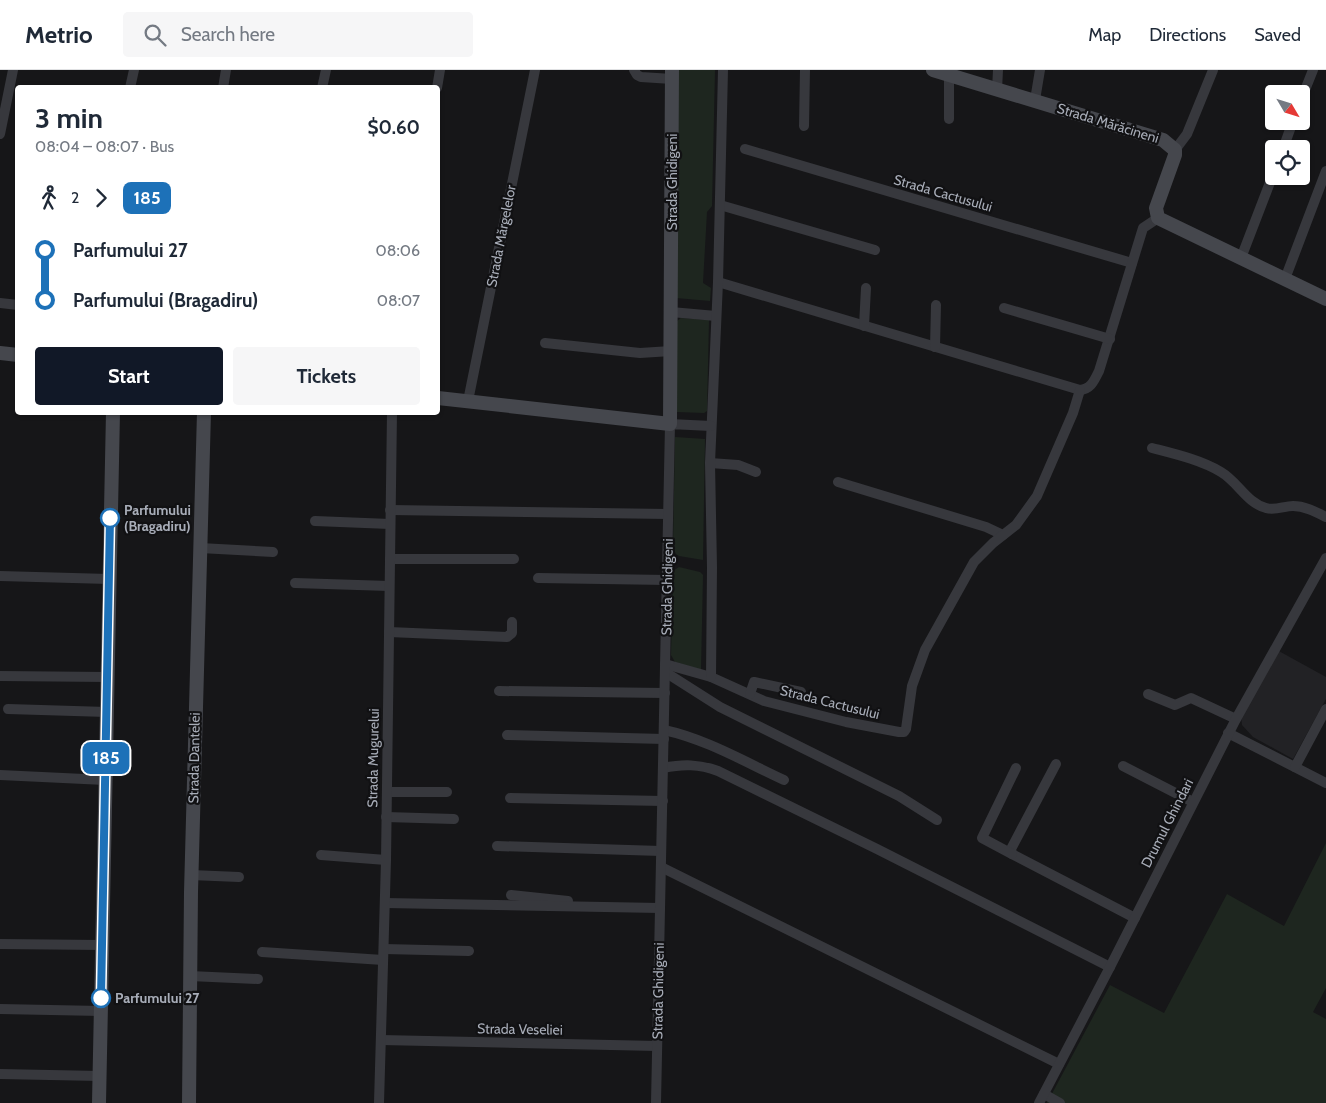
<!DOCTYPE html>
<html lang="en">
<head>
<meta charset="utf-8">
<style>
  body { margin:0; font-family:Cabin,sans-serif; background:#f6f6f7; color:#1f2937; height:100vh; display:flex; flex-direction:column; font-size:19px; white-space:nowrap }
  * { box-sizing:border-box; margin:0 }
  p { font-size:16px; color:#747a83 }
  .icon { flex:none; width:28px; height:28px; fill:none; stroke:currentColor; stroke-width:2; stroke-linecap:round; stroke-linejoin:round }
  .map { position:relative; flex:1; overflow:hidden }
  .drawer { position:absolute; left:15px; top:15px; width:425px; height:330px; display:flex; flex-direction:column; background:#fff; border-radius:5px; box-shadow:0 1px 4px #0004 }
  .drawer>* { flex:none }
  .badge { padding:0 10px; border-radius:8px; font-size:18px; line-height:32px }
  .needle { width:32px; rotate:128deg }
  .buttons { position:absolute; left:1265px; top:15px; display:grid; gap:10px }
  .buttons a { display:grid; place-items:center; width:45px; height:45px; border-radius:5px; background:#fff; box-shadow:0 1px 4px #0004; font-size:25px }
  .map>.badge { position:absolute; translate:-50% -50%; box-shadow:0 0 0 2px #fff }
  .legs { display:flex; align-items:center; gap:8px; height:55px; padding:0 20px; font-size:16px }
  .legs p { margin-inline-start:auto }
  .overview { display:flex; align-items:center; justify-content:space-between; height:85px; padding:0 20px }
  h1 { font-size:28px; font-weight:700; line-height:38px }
  .cta { display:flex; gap:10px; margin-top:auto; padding:10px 20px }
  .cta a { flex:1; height:58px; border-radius:5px; background:#111827; color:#fff; font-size:20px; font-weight:700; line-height:58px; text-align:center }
  .cta a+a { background:#f6f6f7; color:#1f2937 }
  ul { padding:0 20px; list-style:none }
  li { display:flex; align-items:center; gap:18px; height:50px; font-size:19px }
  li i { display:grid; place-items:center; width:8px; height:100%; margin:0 6px; background:currentColor }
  li i::after { content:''; width:12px; height:12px; margin:-6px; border:4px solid; border-radius:50%; background:#fff }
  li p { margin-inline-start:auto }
  li:first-child i { background:linear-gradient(#0000 50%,currentColor 0) }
  li:last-child i { background:linear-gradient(currentColor 50%,#0000 0) }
  header { display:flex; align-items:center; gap:30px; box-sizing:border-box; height:70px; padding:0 25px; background:#fff; border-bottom:1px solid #e0e1e3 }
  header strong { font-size:24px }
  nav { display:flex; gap:28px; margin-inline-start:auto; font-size:18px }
  .search { width:350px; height:45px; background:#f6f6f7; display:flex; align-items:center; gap:12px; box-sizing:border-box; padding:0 18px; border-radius:5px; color:#747a83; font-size:19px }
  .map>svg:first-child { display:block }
</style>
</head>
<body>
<header>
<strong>Metrio</strong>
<div class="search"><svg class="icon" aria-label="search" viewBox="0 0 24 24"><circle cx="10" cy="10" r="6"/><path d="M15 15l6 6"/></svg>Search here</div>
<nav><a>Map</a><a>Directions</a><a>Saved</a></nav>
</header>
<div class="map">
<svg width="1326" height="1033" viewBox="0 0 1326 1033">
  <rect width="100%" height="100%" fill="#161618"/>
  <path fill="#222225" d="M1277 580 1326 607V629L1293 689 1253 667 1242 655 1241 646Z"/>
  <g fill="#1e261f">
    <path d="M677 0H715L712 136 707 142 703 213 711 218 710 231 676 228Z"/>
    <path d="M681 248 709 250 707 341 704 343 677 342V251Z"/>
    <path d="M675 367 705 369 703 490 679 486 676 484 673 478Z"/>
    <path d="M679 497 700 502 703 505 701 600 675 592 671 585 673 501Z"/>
    <path d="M1326 773V918L1313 942 1326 949V1033H1047L1110 915 1164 943 1227 824 1284 856Z"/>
  </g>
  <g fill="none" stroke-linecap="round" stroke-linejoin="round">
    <g stroke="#37383d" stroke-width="10">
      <path d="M634 0 637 5 641 7 672 9"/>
      <path d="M130 18 134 0"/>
      <path d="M223 18 226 0"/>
      <path d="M322 18 326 0"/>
      <path d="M437 18 440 0"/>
      <path d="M997 20 998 0"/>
      <path d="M1035 30 1040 0"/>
      <path d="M1301 30 1313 0"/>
      <path d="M949 49V5"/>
      <path d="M804 56 805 0"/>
      <path d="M0 64 13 0"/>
      <path d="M745 79 1132 193"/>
      <path d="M1283 79 1293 51"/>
      <path d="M1175 80 1187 64 1213 0"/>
      <path d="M720 135 875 180"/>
      <path d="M1241 188 1274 102"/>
      <path d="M1285 209 1326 101"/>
      <path d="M718 212 1080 320C1091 319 1094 311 1099 301L1143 158 1158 148"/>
      <path d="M0 233 18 235"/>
      <path d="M1004 238 1110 269"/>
      <path d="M671 242 716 246"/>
      <path d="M864 256 866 218"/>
      <path d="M545 273 640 283 671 281"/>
      <path d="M935 277 936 235"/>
      <path d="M468 331 535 0"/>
      <path d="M1152 378C1175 384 1201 390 1221 402 1238 412 1247 433 1266 438 1275 441 1284 436 1293 436 1305 436 1316 442 1326 447"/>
      <path d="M710 393 738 395 756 402"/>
      <path d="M838 412 986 457 1003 465"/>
      <path d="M390 440 668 444"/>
      <path d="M315 451 390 454"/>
      <path d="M200 478 273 482"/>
      <path d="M390 489H514"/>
      <path d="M0 506 109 509"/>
      <path d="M538 508 667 510"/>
      <path d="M295 513 389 516"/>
      <path d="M389 562 507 567 512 563V552"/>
      <path d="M665 594 711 607 764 631 846 652 899 662H904L906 659 912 616 925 580 974 492 993 473 1016 455 1037 426 1073 343 1080 320"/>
      <path d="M665 602 720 637 899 726 937 750"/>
      <path d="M0 606 107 607"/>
      <path d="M711 607 712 497 710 393 718 212 723 0"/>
      <path d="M499 621 665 623"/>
      <path d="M750 624 754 612 801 622"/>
      <path d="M1148 624 1175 635 1191 628 1236 649"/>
      <path d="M8 639 107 642"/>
      <path d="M664 660C706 669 745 692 784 710"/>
      <path d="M1228 663 1326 713"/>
      <path d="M507 665 664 669"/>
      <path d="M1056 694 1011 779 1012 784 1135 848"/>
      <path d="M1123 696 1193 732"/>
      <path d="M1295 697 1326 639"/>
      <path d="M663 698C683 694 699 694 718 701L877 779 1110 897"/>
      <path d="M0 705 105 710"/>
      <path d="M387 722H447"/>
      <path d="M510 728 663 731"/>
      <path d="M386 747 454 749"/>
      <path d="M497 776 661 781"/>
      <path d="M1012 784 982 768 1016 698"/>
      <path d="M321 785 386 790"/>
      <path d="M661 797 1059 994"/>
      <path d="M191 805 239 807"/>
      <path d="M511 825 568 831"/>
      <path d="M385 833 660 838"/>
      <path d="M0 874 102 875"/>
      <path d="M384 879 469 881"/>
      <path d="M262 882 383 890"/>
      <path d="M190 906 258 909"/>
      <path d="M0 939 101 941"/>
      <path d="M381 970 657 976"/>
      <path d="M0 1004 100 1006"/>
      <path d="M1044 1024 1060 1033"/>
      <path d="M379 1033 386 790 392 342"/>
      <path d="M656 1033 670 354 711 356"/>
      <path d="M1039 1033 1110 897 1236 649 1326 488"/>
    </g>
    <g stroke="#45474d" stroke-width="14">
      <path d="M933 0 1163 70 1175 80V85L1156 138 1158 148 1326 229"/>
      <path d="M0 283 18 285"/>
      <path d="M438 328 670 354 672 0"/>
      <path d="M99 1033 113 342"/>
      <path d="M189 1033 191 822 204 342"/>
    </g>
  </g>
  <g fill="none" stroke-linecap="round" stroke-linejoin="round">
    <defs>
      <path id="line-1" d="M101 928 110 448"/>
    </defs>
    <use href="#line-1" stroke="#fff" stroke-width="11"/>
    <use href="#line-1" stroke="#1d71b8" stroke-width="8"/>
  </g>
  <g fill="#fff" stroke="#1d71b8" stroke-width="2.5">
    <circle cx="110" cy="448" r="9"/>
    <circle cx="101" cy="928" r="9"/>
  </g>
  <g text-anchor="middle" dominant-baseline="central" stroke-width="4.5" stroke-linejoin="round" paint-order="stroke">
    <g font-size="14" fill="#a8adb8" stroke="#111113">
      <text transform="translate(1108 53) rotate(17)">Strada Mărăcineni</text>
      <text transform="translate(672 112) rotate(-90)">Strada Ghidigeni</text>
      <text transform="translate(943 123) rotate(16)">Strada Cactusului</text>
      <text transform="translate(501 166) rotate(-79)">Strada Mărgelelor</text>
      <text transform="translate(667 517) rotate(-89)">Strada Ghidigeni</text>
      <text transform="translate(830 632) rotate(14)">Strada Cactusului</text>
      <text transform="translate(194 688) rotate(-89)">Strada Dantelei</text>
      <text transform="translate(373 688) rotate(-89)">Strada Mugurelui</text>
      <text transform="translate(1167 753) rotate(-63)">Drumul Ghindari</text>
      <text transform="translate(658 921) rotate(-89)">Strada Ghidigeni</text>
      <text transform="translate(520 959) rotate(1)">Strada Veseliei</text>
    </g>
    <g font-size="14" font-weight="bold" fill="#a8adb8" stroke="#111113" text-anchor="start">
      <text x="124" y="440">Parfumului<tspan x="124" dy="16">(Bragadiru)</tspan></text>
      <text x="115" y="928">Parfumului 27</text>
    </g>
  </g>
</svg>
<div class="buttons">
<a><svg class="needle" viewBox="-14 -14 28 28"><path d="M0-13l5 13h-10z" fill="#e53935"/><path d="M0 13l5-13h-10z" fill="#747a83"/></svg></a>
<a><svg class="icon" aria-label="locate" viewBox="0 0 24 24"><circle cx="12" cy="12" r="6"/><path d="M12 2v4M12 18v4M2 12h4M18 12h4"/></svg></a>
</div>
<b class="badge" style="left:106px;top:688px;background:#1d71b8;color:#fff">185</b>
<section class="drawer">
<div class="overview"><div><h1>3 min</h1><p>08:04 – 08:07 · Bus</p></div><b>$0.60</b></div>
<div class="legs"><svg class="icon" aria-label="walk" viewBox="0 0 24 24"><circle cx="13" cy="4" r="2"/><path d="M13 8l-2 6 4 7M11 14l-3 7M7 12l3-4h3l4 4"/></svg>2<svg class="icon" aria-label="forward" viewBox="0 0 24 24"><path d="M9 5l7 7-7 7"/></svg><b class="badge" style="background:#1d71b8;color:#fff">185</b></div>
<ul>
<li><i style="color:#1d71b8"></i><b>Parfumului 27</b><p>08:06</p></li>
<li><i style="color:#1d71b8"></i><b>Parfumului (Bragadiru)</b><p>08:07</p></li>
</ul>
<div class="cta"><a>Start</a><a>Tickets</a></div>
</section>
</div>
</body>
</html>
